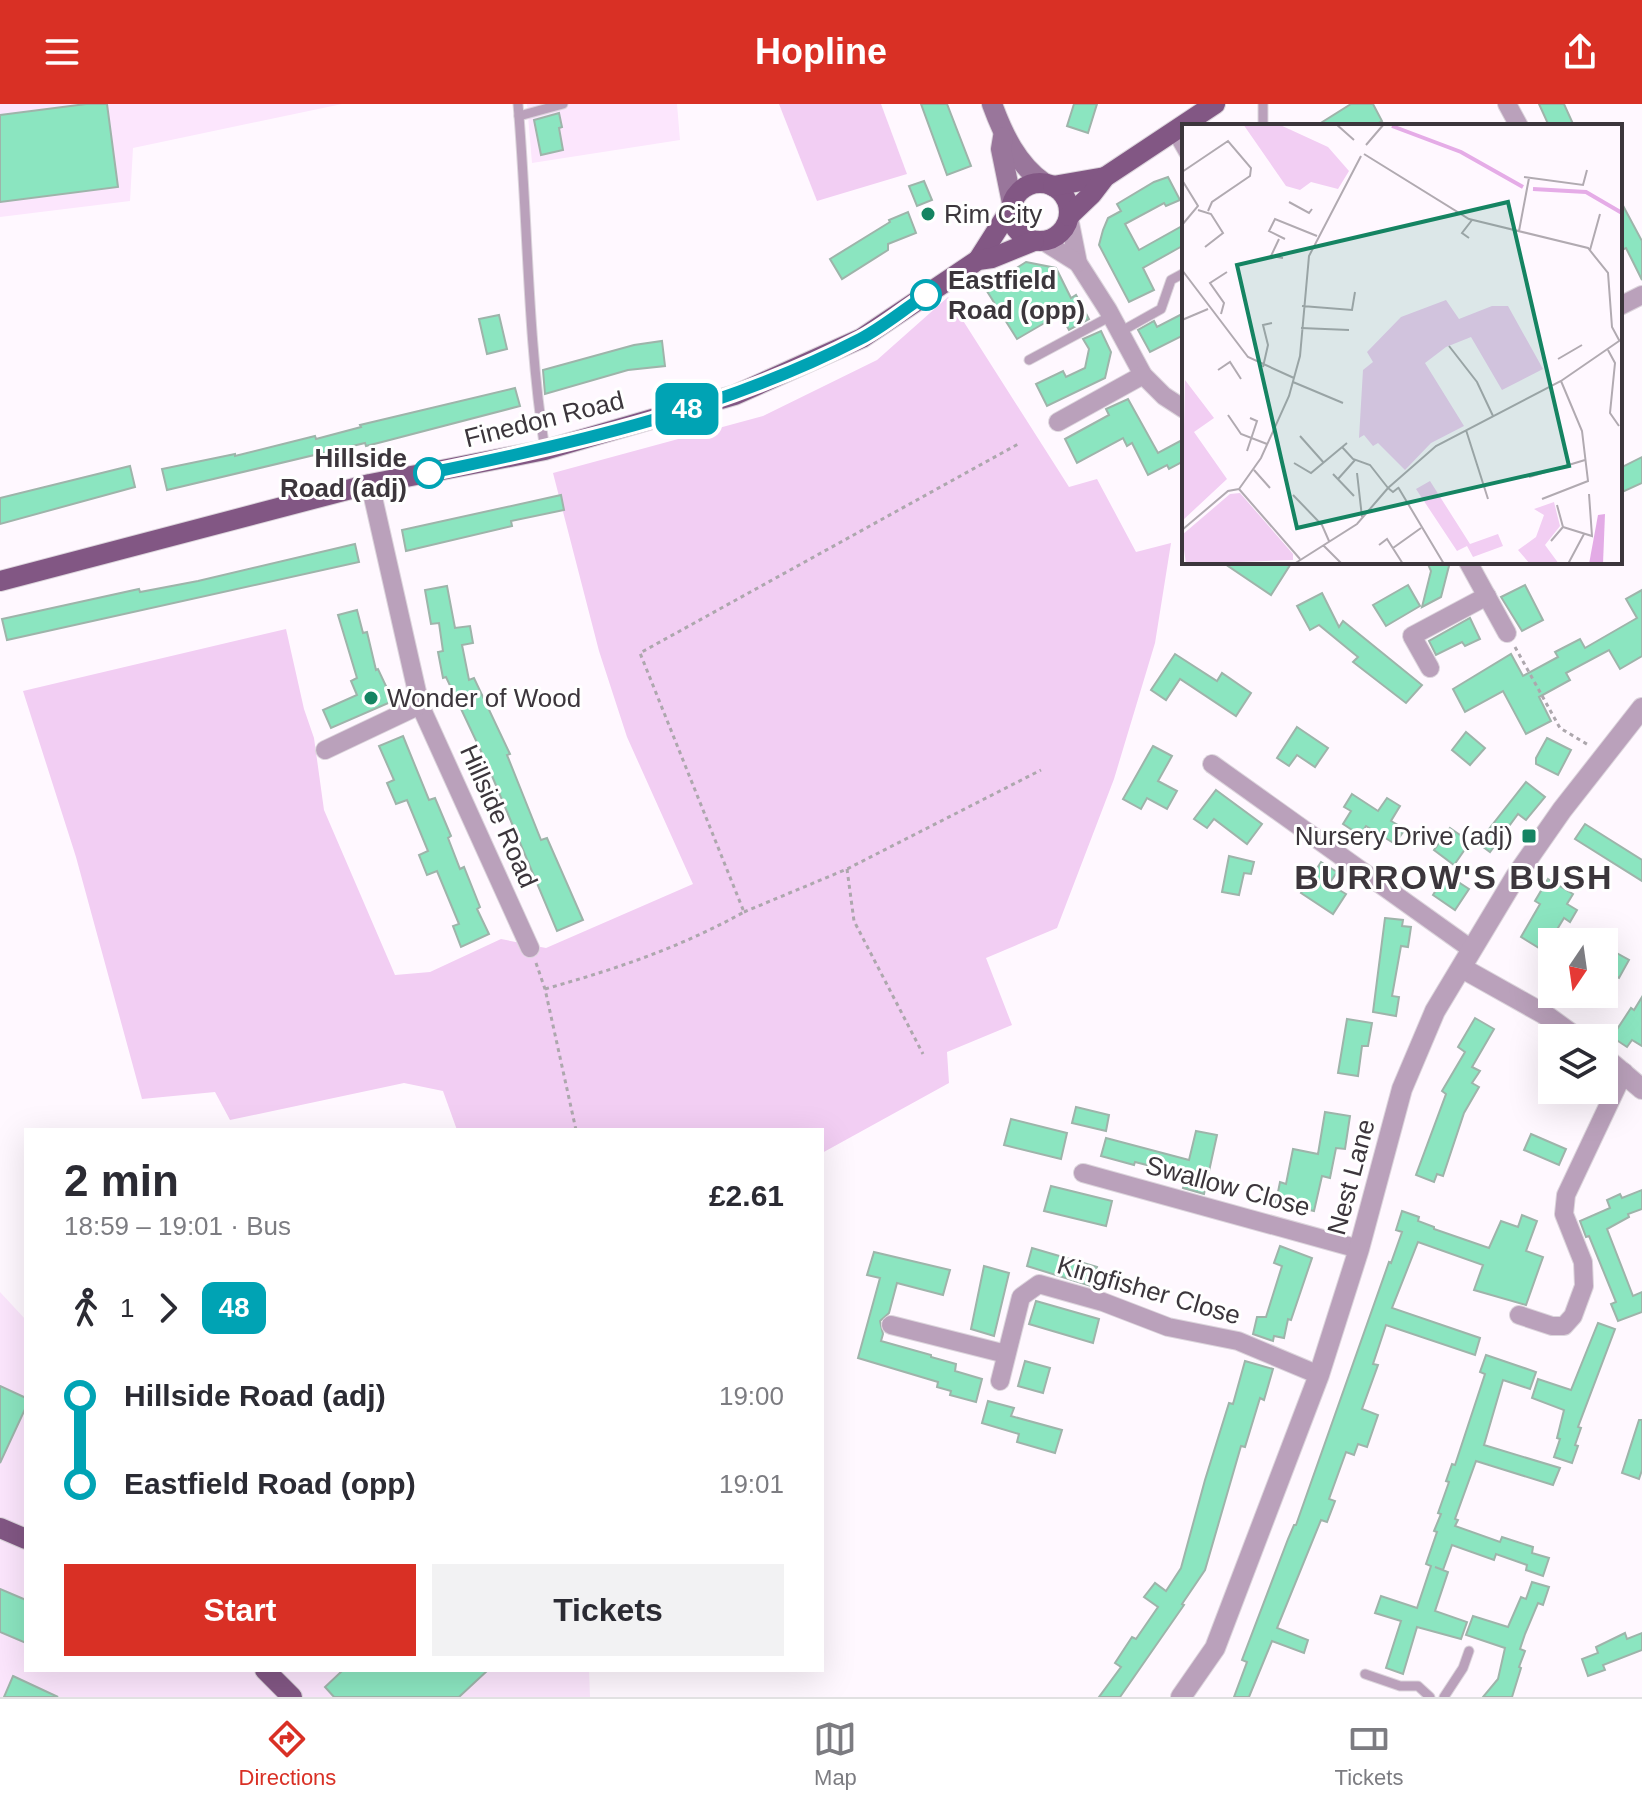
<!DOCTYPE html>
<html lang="en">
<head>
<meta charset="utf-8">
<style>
  body { margin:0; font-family:Arial,sans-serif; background:#f2f2f3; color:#2b2b33; height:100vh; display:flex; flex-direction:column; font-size:30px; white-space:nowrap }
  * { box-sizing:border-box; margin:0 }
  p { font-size:26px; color:#7c7c81 }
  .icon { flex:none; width:44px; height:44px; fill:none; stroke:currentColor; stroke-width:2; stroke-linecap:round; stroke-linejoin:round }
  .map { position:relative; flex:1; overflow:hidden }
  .details { position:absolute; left:24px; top:1024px; width:800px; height:544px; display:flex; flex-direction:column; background:#fff; border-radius:0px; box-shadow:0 8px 32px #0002 }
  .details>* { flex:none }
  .badge { padding:0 16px; border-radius:12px; font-size:28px; line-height:52px }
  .needle { width:52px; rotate:193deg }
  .tools { position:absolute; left:1538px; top:824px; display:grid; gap:16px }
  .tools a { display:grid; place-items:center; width:80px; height:80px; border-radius:0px; background:#fff; box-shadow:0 8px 32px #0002; font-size:40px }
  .map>.badge { position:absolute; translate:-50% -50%; box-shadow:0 0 0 4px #fff }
  .legs { display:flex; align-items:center; gap:12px; height:88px; padding:0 40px; font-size:26px }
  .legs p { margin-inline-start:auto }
  .head { display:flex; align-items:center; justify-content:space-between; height:136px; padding:0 40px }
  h1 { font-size:44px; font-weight:800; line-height:60px }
  .button { display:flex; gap:16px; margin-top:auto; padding:16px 40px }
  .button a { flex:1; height:92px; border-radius:0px; background:#d93025; color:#fff; font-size:32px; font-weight:800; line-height:92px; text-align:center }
  .button a+a { background:#f2f2f3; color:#2b2b33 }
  ul { padding:0 40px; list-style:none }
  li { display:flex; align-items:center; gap:28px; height:88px; font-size:30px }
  li i { display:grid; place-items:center; width:12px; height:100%; margin:0 10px; background:currentColor }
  li i::after { content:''; width:20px; height:20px; margin:-10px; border:6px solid; border-radius:50%; background:#fff }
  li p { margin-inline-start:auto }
  li:first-child i { background:linear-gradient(#0000 50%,currentColor 0) }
  li:last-child i { background:linear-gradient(currentColor 50%,#0000 0) }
  header { display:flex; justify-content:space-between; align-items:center; height:104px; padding:0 40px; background:#d93025; color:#fff; font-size:36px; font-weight:800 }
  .tab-bar { display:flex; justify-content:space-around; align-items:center; height:112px; border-top:2px solid #e1e1e2; background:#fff; font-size:22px; color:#7c7c81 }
  .tab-bar a { display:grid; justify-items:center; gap:4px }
  .tab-bar .current { color:#d93025 }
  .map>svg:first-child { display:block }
</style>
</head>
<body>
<header><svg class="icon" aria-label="menu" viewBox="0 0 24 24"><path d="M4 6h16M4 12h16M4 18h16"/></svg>Hopline<svg class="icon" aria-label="share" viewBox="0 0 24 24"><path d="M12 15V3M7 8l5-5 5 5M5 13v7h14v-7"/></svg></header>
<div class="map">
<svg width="1642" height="1593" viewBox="0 0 1642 1593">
  <rect width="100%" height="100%" fill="#fff8ff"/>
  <g fill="#fce6fd">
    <path d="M0 0H342L133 44 130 97 0 113Z"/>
    <path d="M527 0H677L680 36 532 59Z"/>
    <path d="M0 1188 26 1216V1566H589L590 1593H0Z"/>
  </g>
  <g fill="#f2cef3">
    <path d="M779 0H881L907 70 817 97Z"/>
    <path d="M948 193 1069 383 1097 375 1136 448 1171 439 1155 539 1114 675 1057 824 986 854 1012 921 947 948 949 979 822 1049V1026H457L443 987 404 979 230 1016 215 988 142 995 76 753 23 587 286 525 304 605 314 634 324 706 395 871 430 868 501 835 546 844 693 780 627 633 599 547 553 369 763 312 877 256Z"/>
  </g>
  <g fill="#8be5c0" stroke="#9eb4aa" stroke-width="2">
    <path d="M86 0H107L118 83 0 98V11Z"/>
    <path d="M921 0H947L971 62 947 71Z"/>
    <path d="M1074 0H1097L1088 29 1067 22Z"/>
    <path d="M1351 0H1373L1382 17 1373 22H1316Z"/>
    <path d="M1539 0H1564L1574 22H1549Z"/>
    <path d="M559 9 562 23 559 24 563 46 541 51 534 16Z"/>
    <path d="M1168 73 1180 96 1166 102 1164 99 1125 120 1139 146 1184 121V141L1143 164 1154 186 1129 198 1099 141 1103 126 1108 114 1121 107 1117 100 1154 78Z"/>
    <path d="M924 77 932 96 917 102 909 82Z"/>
    <path d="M1620 96 1642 137V176L1626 144 1620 147Z"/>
    <path d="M908 108 916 129 888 140V146L842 175 830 155 890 118 889 116Z"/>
    <path d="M1026 158 1056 164 1071 194 1076 191 1089 215 1069 226 1060 210 1017 235 985 184Z"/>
    <path d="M1184 209V231L1150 248 1138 226 1154 217 1157 223Z"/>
    <path d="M499 211 507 245 487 250 479 215Z"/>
    <path d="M1101 227 1111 248 1105 274 1047 302 1036 280 1063 267 1066 273 1085 264 1089 245 1083 235Z"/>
    <path d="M662 237 665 262 628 266 545 290 543 266 634 241Z"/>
    <path d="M515 284 520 302 382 338 366 342 365 339 167 386 162 365 235 350V352L315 332 316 335 361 323 360 321Z"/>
    <path d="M1128 295 1158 349 1184 335V357L1169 365 1167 361 1148 371 1132 339 1127 342 1123 334 1077 359 1065 335 1109 311 1106 305Z"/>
    <path d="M1642 353V379L1620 389V364Z"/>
    <path d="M130 362 135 383 0 420V394Z"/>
    <path d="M561 391 564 406 511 417 512 422 406 447 402 426Z"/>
    <path d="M355 440 359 458 7 536 2 515 139 485 140 488 198 477Z"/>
    <path d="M1222 458H1292L1271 491Z"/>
    <path d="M1427 458H1450L1441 493 1422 503 1431 467Z"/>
    <path d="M1408 481 1420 502 1386 522 1373 501Z"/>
    <path d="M1525 481 1543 516 1522 527 1501 493Z"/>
    <path d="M447 482 455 524 470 522 473 539 462 541 469 576 474 574 510 650 507 651 541 736 547 734 583 816 557 827 487 660 446 573 443 574 438 548 443 547 439 519 431 520 425 486Z"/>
    <path d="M1642 486V552L1620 565 1609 546 1566 569 1570 576 1539 593 1551 617 1526 630 1503 587 1465 608 1453 585 1511 550 1523 572 1558 553 1555 548 1580 535 1585 544 1637 514 1626 495Z"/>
    <path d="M1322 489 1339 523 1343 517 1422 581 1406 599 1353 558 1358 553 1319 521 1310 526 1297 502Z"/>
    <path d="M357 506 363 529 367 528 376 566 378 565 393 597 331 624 323 606 357 591 351 577 357 574 338 511Z"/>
    <path d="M1470 514 1480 535 1465 542 1462 538 1436 551 1429 537Z"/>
    <path d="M1175 550 1217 577 1222 569 1251 589 1236 612 1180 575 1166 596 1151 586Z"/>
    <path d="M1297 623 1328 644 1315 663 1297 651 1289 662 1277 654Z"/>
    <path d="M1466 628 1485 644 1470 661 1452 646Z"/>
    <path d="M403 632 429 696 435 694 451 732 448 734 460 765 464 763 480 803 477 805 489 830 461 843 453 822 459 820 437 767 427 771 419 751 428 747 407 696 396 700 387 679 394 676 379 642Z"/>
    <path d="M1547 634 1571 646 1558 671 1536 660V654Z"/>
    <path d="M1153 642 1172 652 1158 677 1177 687 1167 705 1147 694 1141 705 1123 695Z"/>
    <path d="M1526 678 1545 693 1526 716 1518 710 1490 748 1478 739Z"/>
    <path d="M1216 686 1262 720 1247 740 1214 715 1207 724 1194 715Z"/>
    <path d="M1352 690 1378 707 1387 694 1400 702 1391 717 1405 725 1395 740 1366 722 1360 731 1343 720 1351 707 1344 703Z"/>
    <path d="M1585 720 1642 756V777L1575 735Z"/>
    <path d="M1450 724 1470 738 1454 761 1434 746Z"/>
    <path d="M1229 752 1254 758 1251 770 1244 769 1239 791 1222 788Z"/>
    <path d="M1321 758 1337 768 1329 780 1346 790 1333 810 1301 789Z"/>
    <path d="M1446 770 1469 785 1455 806 1433 791Z"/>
    <path d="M1548 775 1573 790 1567 800 1577 806 1570 818 1564 814 1544 847 1521 833 1540 800 1535 797Z"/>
    <path d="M1385 814 1403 816 1402 822 1411 823 1408 843 1401 842 1392 892 1399 893 1396 912 1373 908Z"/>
    <path d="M1604 842 1629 856 1619 874 1604 866Z"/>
    <path d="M1642 893V942L1632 936 1627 943 1612 933 1631 904 1634 906Z"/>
    <path d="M1475 914 1494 925 1472 963 1480 967 1472 979 1479 983 1464 1009 1443 1072 1437 1070 1434 1078 1416 1071 1446 990 1442 987 1465 948 1458 943Z"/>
    <path d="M1347 915 1372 919 1368 942H1362L1358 972 1338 969Z"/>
    <path d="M1076 1003 1109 1011 1106 1027 1072 1019Z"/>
    <path d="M1325 1008 1350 1012 1345 1045 1336 1044 1330 1074 1322 1072 1314 1107 1276 1098 1280 1078 1286 1080 1293 1045 1318 1050Z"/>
    <path d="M1011 1015 1067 1029 1061 1055 1004 1041Z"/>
    <path d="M1196 1027 1217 1031 1204 1090 1183 1084 1186 1071 1135 1058 1134 1061 1101 1052 1106 1034 1189 1056Z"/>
    <path d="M1531 1030 1566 1045 1559 1061 1524 1046Z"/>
    <path d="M1051 1082 1112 1097 1106 1122 1044 1107Z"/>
    <path d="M1642 1086V1105L1628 1110 1629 1113 1607 1125 1633 1192 1642 1188V1208L1618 1217 1611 1200 1616 1198 1589 1132 1586 1133 1580 1117 1610 1104 1607 1096 1620 1090 1622 1094Z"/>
    <path d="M1402 1107 1419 1113 1418 1117 1434 1123V1125L1489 1144 1501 1117 1518 1123 1522 1111 1537 1117 1526 1147 1543 1153 1526 1201 1474 1186 1483 1161 1418 1138 1392 1204 1480 1234 1475 1251 1386 1221 1373 1260 1378 1261 1362 1305 1378 1311 1367 1343 1358 1340 1354 1351 1346 1348 1329 1395 1335 1397 1327 1418 1321 1416 1277 1524 1308 1536 1304 1549 1272 1537 1249 1593H1234L1247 1558 1242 1556 1288 1435 1294 1421H1296L1389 1158 1391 1159 1402 1128 1396 1126Z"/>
    <path d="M1280 1142 1312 1154 1291 1216 1288 1215 1284 1234 1274 1232 1273 1237 1253 1230 1257 1213H1266L1282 1162 1274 1159Z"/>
    <path d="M1032 1144 1097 1163 1091 1182 1027 1162Z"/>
    <path d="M874 1148 950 1166 943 1191 897 1179 889 1209 880 1217 883 1230 881 1237 931 1251V1253L956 1260 955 1267 982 1275 976 1298 950 1291 951 1287 937 1283 938 1278 858 1254 880 1174 867 1171Z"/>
    <path d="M984 1162 1009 1169 994 1232 971 1225Z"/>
    <path d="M1036 1197 1099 1215 1093 1239 1029 1220Z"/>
    <path d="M1598 1219 1615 1225 1578 1323 1581 1324 1575 1341 1578 1342 1572 1359 1554 1353 1560 1335 1557 1334 1564 1306 1532 1294 1538 1275 1571 1286Z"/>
    <path d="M1486 1251 1536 1268 1530 1285 1503 1276 1484 1341 1560 1364 1553 1381 1476 1357 1455 1415 1458 1416 1455 1422 1500 1438 1502 1433 1533 1443 1532 1449 1549 1454 1543 1472 1526 1466 1527 1461 1496 1450 1494 1456 1452 1441 1443 1466 1435 1463 1448 1468 1435 1507 1467 1518 1461 1535 1417 1523 1403 1570 1386 1564 1401 1517 1375 1509 1381 1492 1417 1504 1431 1462 1426 1460 1437 1428 1434 1427 1441 1410 1438 1409 1449 1378 1446 1377 1452 1360 1455 1361 1485 1270 1480 1268Z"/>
    <path d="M1025 1257 1050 1264 1043 1289 1018 1282Z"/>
    <path d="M1245 1257 1273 1265 1264 1296 1260 1294 1245 1343 1241 1342 1205 1466 1182 1500 1184 1501 1120 1593H1099L1121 1563 1115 1559 1132 1533 1136 1535 1158 1503 1144 1493 1155 1479 1166 1487 1181 1464 1205 1376 1229 1299 1233 1300Z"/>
    <path d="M0 1282 26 1294V1303L0 1359Z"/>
    <path d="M988 1297 1014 1304 1011 1312 1062 1326 1055 1349 1017 1338 1019 1330 982 1319Z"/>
    <path d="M1639 1316H1642V1366L1639 1375 1622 1369Z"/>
    <path d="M1532 1478 1549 1483 1543 1501 1538 1499 1525 1530 1520 1545 1525 1547 1519 1563 1521 1564 1512 1593H1483L1498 1575 1505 1544 1466 1531 1473 1512 1508 1523 1521 1493 1526 1495Z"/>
    <path d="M0 1485 26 1496V1539L0 1528Z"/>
    <path d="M1625 1529 1627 1535 1642 1529V1546L1603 1561 1605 1566 1588 1572 1582 1555 1598 1549 1596 1543Z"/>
    <path d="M343 1566H488L459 1593H334L325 1583Z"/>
    <path d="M13 1572 58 1593H4Z"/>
  </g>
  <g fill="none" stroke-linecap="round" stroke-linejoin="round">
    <defs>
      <g id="service">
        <path d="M518 0C528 115 527 232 545 346"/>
        <path d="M519 12 563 0"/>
        <path d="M1263 22V0"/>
        <path d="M1172 29 1184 50"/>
        <path d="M1120 228 1161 205 1171 176 1184 169"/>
        <path d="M1029 256 1111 212"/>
        <path d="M1365 1570 1400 1582H1418L1430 1593"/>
        <path d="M1444 1593 1463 1564 1469 1547"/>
      </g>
      <g id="minor">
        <path d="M1507 0 1519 22"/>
        <path d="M1069 114 1078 159 1108 206 1143 271 1164 292 1184 305"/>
        <path d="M1043 137 1078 159"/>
        <path d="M1620 202 1642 191"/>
        <path d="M1058 318 1143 271"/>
        <path d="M370 380 420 601 530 844"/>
        <path d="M1468 458 1507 529"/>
        <path d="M1430 564 1412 532 1487 492"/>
        <path d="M325 646 420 601"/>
        <path d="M1212 660 1471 845"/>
        <path d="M1083 1069 1359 1145"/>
        <path d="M1519 1211 1552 1222H1564L1573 1212 1584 1182 1583 1158 1564 1110 1566 1091 1624 968"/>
        <path d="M891 1221 1006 1250"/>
        <path d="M1000 1277 1021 1193 1039 1180 1103 1198 1168 1223 1238 1237 1319 1271"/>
      </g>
      <g id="tertiary">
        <path d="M1462 864 1544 910 1577 934"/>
        <path d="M1604 953 1642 985"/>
        <path d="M1181 1593 1215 1544 1319 1271 1359 1145 1402 985 1435 907 1516 772 1562 706 1642 604"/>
      </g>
      <g id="secondary">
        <path d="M992 0C1003 30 1017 60 1044 79"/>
        <path d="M1003 33 1001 45 1012 99"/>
      </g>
      <g id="primary">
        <circle cx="1040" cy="108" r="29"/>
        <path d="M1053 82 1105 73"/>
        <path d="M1069 112 1092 90 1105 73 1215 0"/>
        <path d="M978 156 1011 104"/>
        <path d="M0 477 370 380 545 346 735 291 862 234 978 156 992 154 1034 137"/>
        <path d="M0 1424 26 1435"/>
        <path d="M265 1566 292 1593"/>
      </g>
    </defs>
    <use href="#service" stroke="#dcd5dc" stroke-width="11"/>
    <use href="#minor" stroke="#dcd5dc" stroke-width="20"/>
    <use href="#tertiary" stroke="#dcd5dc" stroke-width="22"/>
    <use href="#secondary" stroke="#dcd5dc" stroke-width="22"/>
    <use href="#primary" stroke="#dcd5dc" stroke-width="22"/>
    <g stroke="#ada7ad" stroke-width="3" stroke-dasharray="4 4" stroke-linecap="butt">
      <path d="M1515 543 1560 624 1590 642"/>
      <path d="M847 765 854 817 923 950"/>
      <path d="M744 808 847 765 1041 666"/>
      <path d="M536 859 545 885 576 1026"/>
      <path d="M545 885C616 865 679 844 744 808L640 549 1020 339"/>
    </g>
    <use href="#service" stroke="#baa1bb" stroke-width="9"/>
    <use href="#minor" stroke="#baa1bb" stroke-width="18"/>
    <use href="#tertiary" stroke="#baa1bb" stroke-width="20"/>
    <use href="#secondary" stroke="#99769b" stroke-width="20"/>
    <use href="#primary" stroke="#825784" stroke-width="20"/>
  </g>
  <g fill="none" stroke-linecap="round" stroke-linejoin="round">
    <defs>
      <path id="line-1" d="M429 369C577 339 724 305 860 235 883 223 904 205 926 191"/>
    </defs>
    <use href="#line-1" stroke="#fff" stroke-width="18"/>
    <use href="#line-1" stroke="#00a3b4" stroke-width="12"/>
  </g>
  <g fill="#158462" stroke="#fff" stroke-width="3">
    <circle cx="928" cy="110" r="8"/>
    <circle cx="371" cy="594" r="8"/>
    <rect x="1521" y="724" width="16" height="16" rx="4"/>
  </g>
  <g fill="#fff" stroke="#00a3b4" stroke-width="4">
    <circle cx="926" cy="191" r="14"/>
    <circle cx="429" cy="369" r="14"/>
  </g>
  <g text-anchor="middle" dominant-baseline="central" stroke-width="6" stroke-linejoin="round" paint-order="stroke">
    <g font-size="26" fill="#3c363c" stroke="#fff" text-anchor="start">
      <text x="944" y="110">Rim City</text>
      <text x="387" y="594">Wonder of Wood</text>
      <text x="1513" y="732" text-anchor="end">Nursery Drive (adj)</text>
    </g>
    <g font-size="26" font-weight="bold" fill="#3c363c" stroke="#fff" text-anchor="start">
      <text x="948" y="176">Eastfield<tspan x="948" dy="30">Road (opp)</tspan></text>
      <text x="407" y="354" text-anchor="end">Hillside<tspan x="407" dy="30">Road (adj)</tspan></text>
    </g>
    <g font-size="26" fill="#3c363c" stroke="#fff">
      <text transform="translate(544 315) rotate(-14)">Finedon Road</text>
      <text transform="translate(499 712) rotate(66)">Hillside Road</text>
      <text transform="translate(1351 1073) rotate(-75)">Nest Lane</text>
      <text transform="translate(1228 1082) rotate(15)">Swallow Close</text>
      <text transform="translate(1149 1186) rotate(16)">Kingfisher Close</text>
    </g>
    <g font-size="34" font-weight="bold" letter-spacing="2" fill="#3c363c" stroke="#fff">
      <text x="1454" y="773">BURROW'S BUSH</text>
    </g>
  </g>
  <g transform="translate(1182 20)">
    <rect width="440" height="440" fill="#fff8ff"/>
    <path d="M61 0H96L146 23 167 47 156 65 129 58 118 66 104 62ZM264 176 277 195 310 182H326L361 245 320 266 289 213 264 223 243 239 282 302 249 319 223 346 196 319 191 322 182 311 177 314 181 246 191 238 185 228 219 193ZM3 256 32 294 12 308 45 355 0 397ZM248 357 288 420 316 410 321 422 291 433 285 422 275 427 234 365ZM58 369 111 430V436L4 440 0 411 48 370ZM372 378 378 402 363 421 377 440H348L336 426 354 413 362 391 352 385Z" fill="#f2cef3"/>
    <path d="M423 390 421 440H407L416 391Z" fill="#e3abe6"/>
    <path fill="none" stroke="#e5ace7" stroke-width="4" d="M210 2 279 28 341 63M351 65 404 68 440 89"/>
    <path fill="none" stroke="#b1aab1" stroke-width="2" d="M154 0 172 16M184 21 202 0M182 30 287 95 406 124 426 149 430 203 437 216M0 48 46 17 69 44 68 52 30 78 26 87M342 53 401 61 405 46M0 56 16 82 0 101M107 78 127 89 130 85M16 86 29 90 41 109 23 123M337 107 347 54M287 114 280 109 290 96M97 115 89 132 101 134M103 115 87 107 93 95 135 112M408 126 418 90M0 146 66 233 112 254M120 182 170 186 173 168M39 190 42 179 28 159 45 148M0 196 26 185M119 204 167 206M267 222 295 258 311 292M426 226 433 239 428 289 437 302M376 235 400 221M81 243 86 221 81 201 90 199M36 246 48 238 59 255M111 258 161 279M46 291 59 310 85 320M284 306 306 375M118 312 142 339M160 323 171 335 188 341 206 364M65 327 75 297 68 294M112 339 129 349 165 319M72 346 88 364M175 349 180 393M151 350 172 372M347 353 403 336M156 355 173 336M216 363 262 440M216 364 211 368 206 364 254 322 379 257 440 215M57 365 79 334 107 272 118 232 127 132 179 32M57 365 118 435M111 371 140 401 147 417M360 375 406 357 400 307 379 257M381 403 410 412 407 370M0 406 46 367 57 365M369 417 381 403 375 381M141 421 160 440M197 421 205 415 221 440M211 424 239 404M112 440 175 400 206 364M386 440 402 410"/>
    <path fill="#158462" fill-opacity="0.15" stroke="#158462" stroke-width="4" d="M326 78 387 342 115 404 55 141Z"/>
    <rect width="440" height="440" fill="none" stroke="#3c363c" stroke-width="4"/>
  </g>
</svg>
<div class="tools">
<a><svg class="needle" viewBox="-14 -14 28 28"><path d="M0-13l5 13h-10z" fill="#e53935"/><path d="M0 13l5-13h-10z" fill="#7c7c81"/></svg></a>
<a><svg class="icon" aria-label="layers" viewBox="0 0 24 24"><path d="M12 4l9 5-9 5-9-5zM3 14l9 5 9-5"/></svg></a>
</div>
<b class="badge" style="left:687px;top:305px;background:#00a3b4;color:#fff">48</b>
<section class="details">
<div class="head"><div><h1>2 min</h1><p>18:59 – 19:01 · Bus</p></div><b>£2.61</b></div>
<div class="legs"><svg class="icon" aria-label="walk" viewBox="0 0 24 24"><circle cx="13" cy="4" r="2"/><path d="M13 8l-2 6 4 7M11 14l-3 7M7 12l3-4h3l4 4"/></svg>1<svg class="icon" aria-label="forward" viewBox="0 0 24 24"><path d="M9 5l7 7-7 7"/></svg><b class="badge" style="background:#00a3b4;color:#fff">48</b></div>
<ul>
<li><i style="color:#00a3b4"></i><b>Hillside Road (adj)</b><p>19:00</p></li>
<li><i style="color:#00a3b4"></i><b>Eastfield Road (opp)</b><p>19:01</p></li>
</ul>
<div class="button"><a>Start</a><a>Tickets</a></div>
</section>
</div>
<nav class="tab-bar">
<a class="current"><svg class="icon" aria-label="directions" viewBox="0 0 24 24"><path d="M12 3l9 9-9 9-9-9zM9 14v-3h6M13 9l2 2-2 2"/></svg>Directions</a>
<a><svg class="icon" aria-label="map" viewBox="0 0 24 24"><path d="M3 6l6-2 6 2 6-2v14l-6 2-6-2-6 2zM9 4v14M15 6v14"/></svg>Map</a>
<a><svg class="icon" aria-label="tickets" viewBox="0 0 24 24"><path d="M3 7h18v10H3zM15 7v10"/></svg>Tickets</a>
</nav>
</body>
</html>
